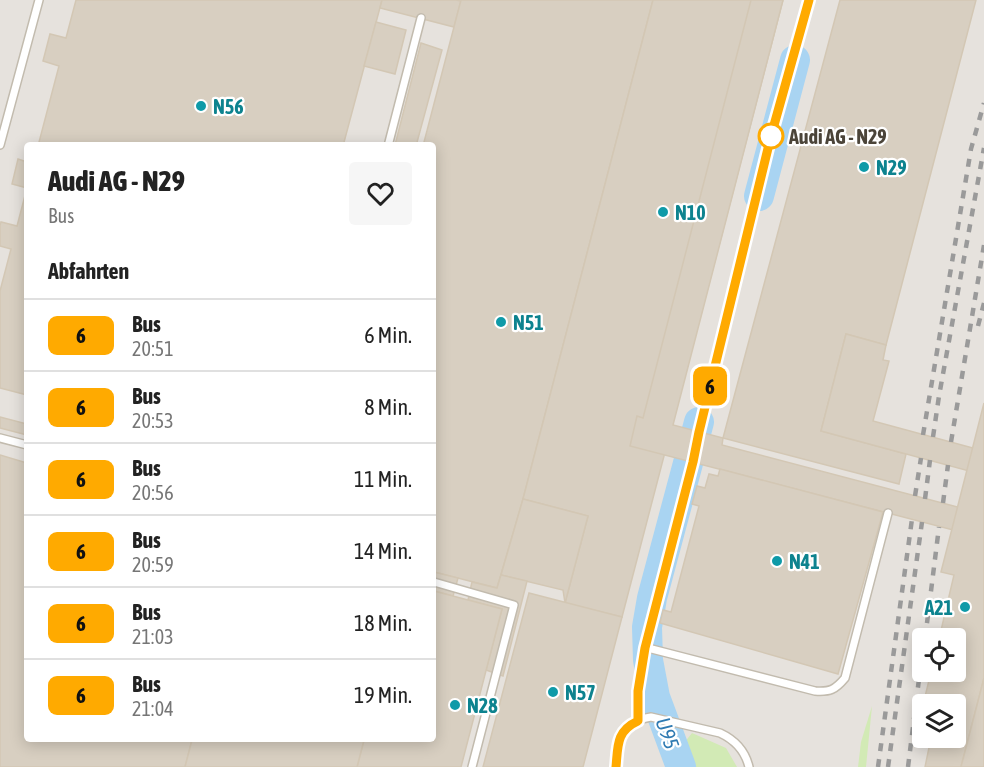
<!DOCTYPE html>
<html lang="de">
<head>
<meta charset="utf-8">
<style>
  body { margin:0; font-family:"Asap Condensed",sans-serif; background:#f6f6f6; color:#222; height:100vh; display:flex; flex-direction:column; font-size:22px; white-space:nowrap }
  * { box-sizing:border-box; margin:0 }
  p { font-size:20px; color:#767676 }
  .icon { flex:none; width:33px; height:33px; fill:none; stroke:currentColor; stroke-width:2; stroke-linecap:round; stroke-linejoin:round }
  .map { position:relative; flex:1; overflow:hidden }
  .drawer { position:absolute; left:24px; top:142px; width:412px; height:600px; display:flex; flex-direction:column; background:#fff; border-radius:6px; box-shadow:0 3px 15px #0003 }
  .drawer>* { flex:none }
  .badge { padding:0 12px; border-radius:9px; font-size:21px; line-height:39px }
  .tools { position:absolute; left:912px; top:628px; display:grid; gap:12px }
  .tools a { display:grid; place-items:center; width:54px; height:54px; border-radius:6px; background:#fff; box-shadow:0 3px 15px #0003; font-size:30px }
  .map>.badge { position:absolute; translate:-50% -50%; box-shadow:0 0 0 3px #fff }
  h2 { padding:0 24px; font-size:22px; line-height:54px }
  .round { display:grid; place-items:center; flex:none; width:63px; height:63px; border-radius:6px; background:#f6f6f6 }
  .headline { display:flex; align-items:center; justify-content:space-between; height:102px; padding:0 24px }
  h1 { font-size:28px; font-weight:800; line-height:45px }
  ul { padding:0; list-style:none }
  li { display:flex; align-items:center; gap:18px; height:72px; padding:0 24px; border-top:2px solid #e0e0e0 }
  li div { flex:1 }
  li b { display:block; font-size:22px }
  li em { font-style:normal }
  li .badge { min-width:66px; font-weight:700; text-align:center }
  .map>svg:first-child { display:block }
</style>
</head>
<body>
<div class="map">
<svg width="984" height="767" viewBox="0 0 984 767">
  <rect width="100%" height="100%" fill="#f6f3ec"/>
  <path fill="#e6e2dd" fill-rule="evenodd" d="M0 0H984V767H0ZM27 146H434V740H27ZM922 639H956V672H922ZM922 705H956V738H922Z"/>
  <g fill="#d2eab5">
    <path d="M872 706 866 767H858L861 742Z"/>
    <path d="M692 733 726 748 737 767H665Z"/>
  </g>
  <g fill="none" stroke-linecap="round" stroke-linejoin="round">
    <path stroke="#a9d4f2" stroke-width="5" d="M672 743 682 767"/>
    <g stroke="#a9d4f2" stroke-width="30">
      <path d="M759 196 795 60"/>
      <path d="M681 767 655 697 648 660 647 627 652 598 699 422"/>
    </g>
  </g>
  <g fill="#d8cfc1" stroke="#d3c7b4" stroke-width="1.5">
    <path d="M76 0H382L343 146H38L59 66 43 61 50 34 66 38Z"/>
    <path d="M382 0H456L461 1 454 27 380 8Z"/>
    <path d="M461 0H653L523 499 497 588 434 572V146H423Z"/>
    <path d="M653 0H783L622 617 565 603 588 516 523 499Z"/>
    <path d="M751 0H783L673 425 723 438 722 445 984 514V538L630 446 637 416 643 418Z"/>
    <path d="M840 0H976L886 345 846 334 821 431 906 454 899 484 723 438Z"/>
    <path d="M376 22 406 30 395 74 364 66Z"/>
    <path d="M421 43 442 50 416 146 395 145Z"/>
    <path d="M18 159 27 162V188L12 184Z"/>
    <path d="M27 188V395L0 388V291L11 249 0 246V225L1 222 17 226Z"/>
    <path d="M846 334 886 345 883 360 889 361 873 421 984 451V475L821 431Z"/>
    <path d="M984 403V678L961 767H925L931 738H956V705H923L931 672H956V639H939L954 575 941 572Z"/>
    <path d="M0 417 27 424V435L0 428Z"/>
    <path d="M0 455 27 463V740H192L185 767H0Z"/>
    <path d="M720 469 883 512 838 674 660 623 663 610 671 612 699 506 692 504 697 486 705 488 709 474 718 476Z"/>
    <path d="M523 499 588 516 565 603 563 590 501 575Z"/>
    <path d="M434 572 458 578 453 596 434 591Z"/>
    <path d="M501 575 527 581 503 676 486 670 502 609 468 600 472 582 497 588Z"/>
    <path d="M434 591 502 609 461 767H357L364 740H434Z"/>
    <path d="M529 593 622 617 583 767H483Z"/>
    <path d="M984 678V767H961Z"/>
    <path d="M922 708V728L918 727Z"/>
    <path d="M192 740H364L357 767H185Z"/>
  </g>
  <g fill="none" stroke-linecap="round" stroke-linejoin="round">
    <defs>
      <g id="service">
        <path d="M0 145 39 0"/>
        <path d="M388 146 421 18"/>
        <path d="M699 432 771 136 809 0"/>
        <path d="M0 438 27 445"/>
        <path d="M434 582 514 605 472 767"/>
        <path d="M644 647 815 691C830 692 835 690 845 678L888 513"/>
        <path d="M637 721 638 691 644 647 693 462"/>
        <path d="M616 767C618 739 620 722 651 717L720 733C735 740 745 750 749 767"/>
      </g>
    </defs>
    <use href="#service" stroke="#c2bbae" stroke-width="10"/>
    <use href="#service" stroke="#fff" stroke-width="7"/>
    <g stroke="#9a9a9a" stroke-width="4.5" stroke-dasharray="8 8" stroke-linecap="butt">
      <path d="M978 326 984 303"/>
      <path d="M923 435 971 149 984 103"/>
      <path d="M933 437 939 396 984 148"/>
      <path d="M951 442 984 245"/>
      <path d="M915 496 921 458"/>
      <path d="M925 499 930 460"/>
      <path d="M943 503 948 465"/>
      <path d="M925 639 939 527"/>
      <path d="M878 767 912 519"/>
      <path d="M888 767 922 522"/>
      <path d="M908 767 922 655"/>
    </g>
  </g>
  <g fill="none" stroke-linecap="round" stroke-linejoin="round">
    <defs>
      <path id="line" d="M616 767C618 746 616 731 638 721V691L645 648 693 462 699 432 771 136 809 0"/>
    </defs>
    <use href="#line" stroke="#fff" stroke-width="14"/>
    <use href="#line" stroke="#fa0" stroke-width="9"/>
  </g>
  <g fill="#0f9aa8" stroke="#fff" stroke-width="2">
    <circle cx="201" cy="106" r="6"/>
    <circle cx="864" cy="167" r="6"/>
    <circle cx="663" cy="212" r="6"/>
    <circle cx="501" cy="322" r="6"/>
    <circle cx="777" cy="561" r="6"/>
    <circle cx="965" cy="607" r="6"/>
    <circle cx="553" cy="692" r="6"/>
    <circle cx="455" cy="705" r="6"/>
  </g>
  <circle fill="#fff" stroke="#fa0" stroke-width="3" cx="771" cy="136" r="12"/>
  <g text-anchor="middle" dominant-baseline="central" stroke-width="4.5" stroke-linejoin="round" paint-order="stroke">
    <g font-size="20" font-weight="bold" fill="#0d838f" stroke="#fff" text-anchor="start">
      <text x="213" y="106">N56</text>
      <text x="876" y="167">N29</text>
      <text x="675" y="212">N10</text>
      <text x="513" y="322">N51</text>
      <text x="789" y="561">N41</text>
      <text x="953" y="607" text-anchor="end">A21</text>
      <text x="565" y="692">N57</text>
      <text x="467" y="705">N28</text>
    </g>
    <g font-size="20" font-weight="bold" fill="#4b4439" stroke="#fff" text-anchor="start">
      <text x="789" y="136">Audi AG - N29</text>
    </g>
    <g font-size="21" font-style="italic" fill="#2e7ab2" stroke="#fff">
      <text transform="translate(668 733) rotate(70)">U95</text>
    </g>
  </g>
</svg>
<div class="tools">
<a><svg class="icon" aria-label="locate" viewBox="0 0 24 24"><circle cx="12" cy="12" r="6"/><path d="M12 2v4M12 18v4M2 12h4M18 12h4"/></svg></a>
<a><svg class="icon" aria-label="layers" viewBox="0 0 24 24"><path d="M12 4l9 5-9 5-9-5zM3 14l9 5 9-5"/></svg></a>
</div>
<b class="badge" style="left:710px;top:386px;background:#fa0;color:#111">6</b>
<section class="drawer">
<div class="headline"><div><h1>Audi AG - N29</h1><p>Bus</p></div><a class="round"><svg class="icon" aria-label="heart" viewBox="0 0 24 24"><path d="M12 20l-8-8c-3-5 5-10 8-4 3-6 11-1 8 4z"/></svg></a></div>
<h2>Abfahrten</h2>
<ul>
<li><span class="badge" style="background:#fa0;color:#111">6</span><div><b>Bus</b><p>20:51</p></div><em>6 Min.</em></li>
<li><span class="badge" style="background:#fa0;color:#111">6</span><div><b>Bus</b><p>20:53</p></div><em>8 Min.</em></li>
<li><span class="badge" style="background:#fa0;color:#111">6</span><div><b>Bus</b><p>20:56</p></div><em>11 Min.</em></li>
<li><span class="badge" style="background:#fa0;color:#111">6</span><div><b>Bus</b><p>20:59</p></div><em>14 Min.</em></li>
<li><span class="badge" style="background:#fa0;color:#111">6</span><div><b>Bus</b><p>21:03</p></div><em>18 Min.</em></li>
<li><span class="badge" style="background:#fa0;color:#111">6</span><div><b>Bus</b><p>21:04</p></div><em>19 Min.</em></li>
</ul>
</section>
</div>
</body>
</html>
